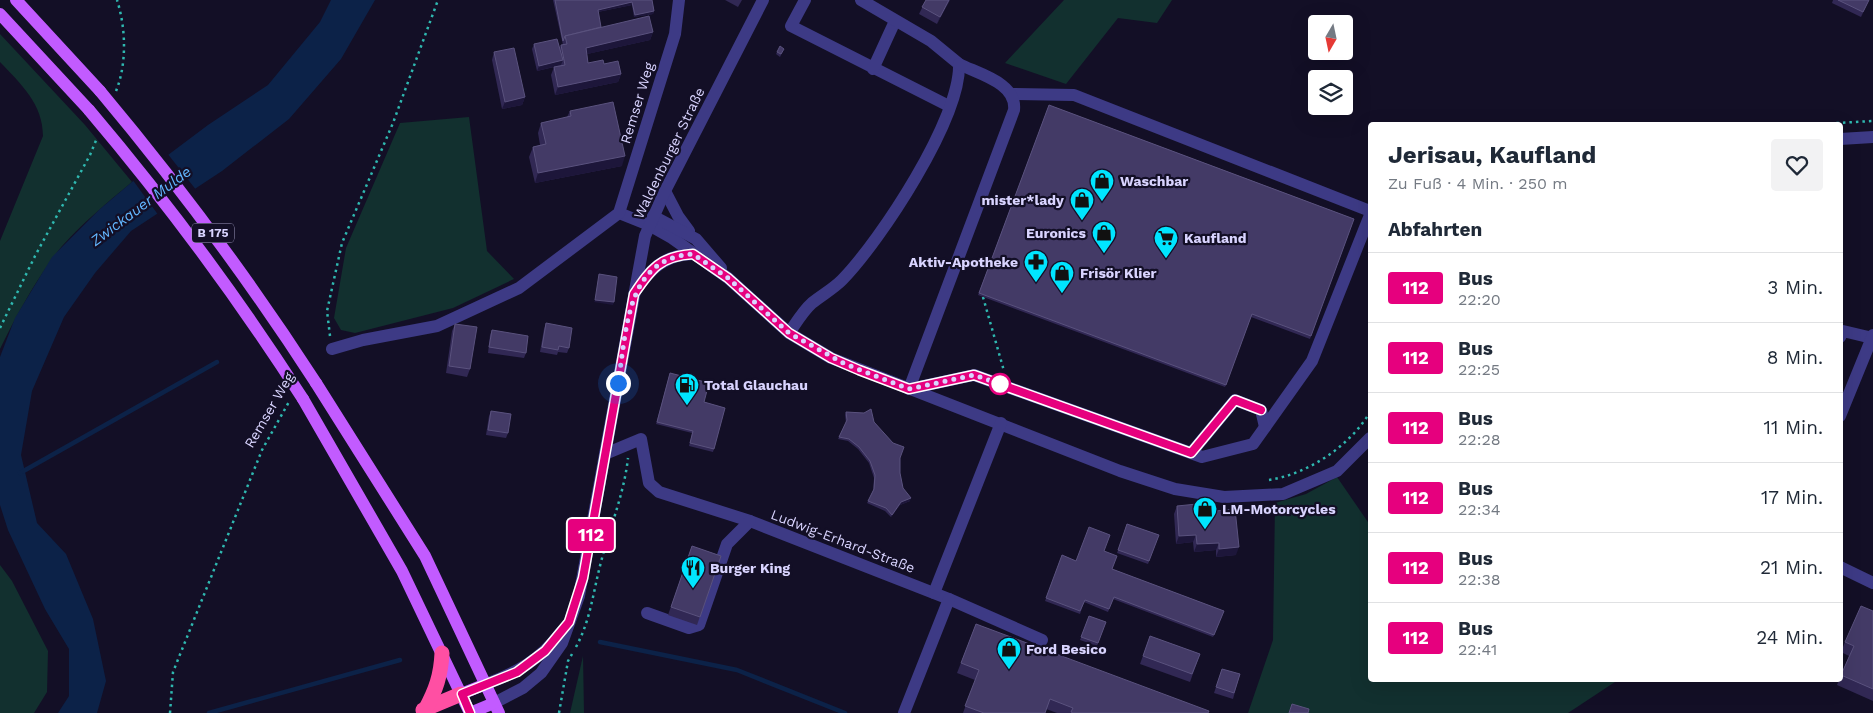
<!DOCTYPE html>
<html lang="de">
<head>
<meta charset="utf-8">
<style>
  body { margin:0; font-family:"Work Sans",sans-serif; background:#f2f2f3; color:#1f2937; height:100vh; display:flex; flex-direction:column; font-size:19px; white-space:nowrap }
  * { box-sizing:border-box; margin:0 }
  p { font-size:16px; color:#747a83 }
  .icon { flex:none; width:28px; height:28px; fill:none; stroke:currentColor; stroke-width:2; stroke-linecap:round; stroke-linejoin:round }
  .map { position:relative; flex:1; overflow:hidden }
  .details { position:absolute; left:1368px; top:122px; width:475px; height:560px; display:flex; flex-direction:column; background:#fff; border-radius:5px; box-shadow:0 5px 20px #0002 }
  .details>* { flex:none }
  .badge { padding:0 10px; border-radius:4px; font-size:18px; line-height:32px }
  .needle { width:32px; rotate:189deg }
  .tools { position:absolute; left:1308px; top:15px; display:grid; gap:10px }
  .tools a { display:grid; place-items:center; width:45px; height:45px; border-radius:5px; background:#fff; box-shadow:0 5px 20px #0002; font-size:25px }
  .you { position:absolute; width:25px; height:25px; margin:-12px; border:4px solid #fff; border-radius:50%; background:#1a73e8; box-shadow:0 0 0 8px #1a73e833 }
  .map>.badge { position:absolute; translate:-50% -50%; box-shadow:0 0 0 2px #fff }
  h2 { padding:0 20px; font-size:19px; line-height:45px }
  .round { display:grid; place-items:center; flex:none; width:52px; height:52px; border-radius:5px; background:#f2f2f3 }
  .head { display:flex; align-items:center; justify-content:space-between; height:85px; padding:0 20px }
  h1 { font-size:24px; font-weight:700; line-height:38px }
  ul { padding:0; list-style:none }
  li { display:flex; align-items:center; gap:15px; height:70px; padding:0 20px; border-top:1px solid #e0e1e3 }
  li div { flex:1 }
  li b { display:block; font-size:19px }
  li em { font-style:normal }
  li .badge { min-width:55px; font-weight:700; text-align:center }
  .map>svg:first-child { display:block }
</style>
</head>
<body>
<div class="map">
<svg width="1873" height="713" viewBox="0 0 1873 713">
  <rect width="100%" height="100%" fill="#130f26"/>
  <g fill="#12302f">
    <path d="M1064 0H1172L1157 23 1118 18 1066 84 1005 63Z"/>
    <path d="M0 34 85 125 132 182C108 202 70 233 52 259 32 287 15 318 0 349V241L43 136C43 104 21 84 0 62Z"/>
    <path d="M469 117 487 251 514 279 453 308 355 333 341 330 334 318 346 248 400 123Z"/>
    <path d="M1337 477 1370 525V680H1618L1568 713H1248L1273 640 1275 503 1306 494Z"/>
    <path d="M0 565 12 581 48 651 47 692 34 713H0Z"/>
    <path d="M583 656 584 713H570Z"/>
  </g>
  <path fill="#0c2248" d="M331 0H375L341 59 289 119 222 171 131 231 95 273 64 317 32 391 21 455 37 523 66 554 93 619 106 681 97 713H58L69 696V649L45 609 8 530 0 505V357L15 318 52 257 100 209 132 182 208 125 268 85 320 22Z"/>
  <path fill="#130f26" d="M167 153 197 191 159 216 132 179Z"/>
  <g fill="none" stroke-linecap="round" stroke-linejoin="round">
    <g stroke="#0c2248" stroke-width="4.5">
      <path d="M20 473 217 362"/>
      <path d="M600 642 737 670 845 713"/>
      <path d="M209 713 400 660"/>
    </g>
    <g stroke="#2fb8b0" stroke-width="2.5" stroke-dasharray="2.5 4" stroke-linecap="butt">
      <path d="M116 91C127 64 126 28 117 0"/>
      <path d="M1804 125 1873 121"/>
      <path d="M983 297 1004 371"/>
      <path d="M0 328 35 256 90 155 97 138"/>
      <path d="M330 336 327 311 342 243 393 123 438 0"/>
      <path d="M1269 480C1308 474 1350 446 1370 412"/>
      <path d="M576 647C591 619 593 592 601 562 610 527 624 494 628 458"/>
      <path d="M170 713 173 672 262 450 290 400"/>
      <path d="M559 713 568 661 572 654"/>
    </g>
    <g stroke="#3d3a85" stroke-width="12">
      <path d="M805 0 791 26 949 106"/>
      <path d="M873 69 895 21"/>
      <path d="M1013 94 1074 95 1370 211"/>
      <path d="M1840 139 1873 137"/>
      <path d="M665 191 678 216 689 231"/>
      <path d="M619 213 649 225 672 238 728 278 789 333 831 358 1120 471 1175 489 1224 497 1283 494 1337 471 1370 438"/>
      <path d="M653 216 696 239 721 268"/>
      <path d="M636 290C651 268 665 255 693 254"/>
      <path d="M789 333C796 323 803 311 812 303 822 295 833 289 842 280 881 240 961 118 959 64L931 41 861 0"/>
      <path d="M1840 337 1843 331 1872 338"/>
      <path d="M332 349 363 340 437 326 519 288 619 213 675 34 679 0"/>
      <path d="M909 389 974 375 1202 457 1253 444 1312 361 1370 215"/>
      <path d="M909 389 1014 110C1017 83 979 74 959 64"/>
      <path d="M1840 416 1873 335"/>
      <path d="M1191 453 1235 400 1261 410 1265 427"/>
      <path d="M605 454 641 439 649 483 659 492 750 521 949 599 1042 640"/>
      <path d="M1840 567 1873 583"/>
      <path d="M934 593 1001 423"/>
      <path d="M647 613 689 628 699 625 727 544 750 521"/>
      <path d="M486 684C518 672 540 660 561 632"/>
      <path d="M494 703 523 688 541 673 562 643 579 596 645 236 665 191 763 0"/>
      <path d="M904 713 949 599"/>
    </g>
    <g stroke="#c25bff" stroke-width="12">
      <path d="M16 0 100 91"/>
      <path d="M0 14 89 110"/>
      <path d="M316 383 425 556 499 713"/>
      <path d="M303 399 402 571 470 713"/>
      <path d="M461 694 486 684"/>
      <path d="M470 713 494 703"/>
    </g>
    <g stroke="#ff4fa3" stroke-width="15">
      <path d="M423 710 461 694"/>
      <path d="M425 710C436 690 441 675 442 653"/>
    </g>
    <g stroke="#c25bff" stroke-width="12">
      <path d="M100 91C178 184 250 281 316 383"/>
      <path d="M89 110C167 202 238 298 303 399"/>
    </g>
  </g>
  <g fill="#312854">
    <path d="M553 0H652L654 11 653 14 634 17 632 5 598 12 601 27 653 32 650 40 587 54 588 63 604 64 621 74 618 82 555 95 551 75 554 67 537 71 532 49 534 44 559 49 561 45H563Z"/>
    <path d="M725 0H742L738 7Z"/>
    <path d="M926 0H950L937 24 919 14Z"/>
    <path d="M1833 0H1869L1861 17 1832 3Z"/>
    <path d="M783 51 780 57 776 54 777 52Z"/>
    <path d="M494 52 525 97 522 105 502 109 492 60Z"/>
    <path d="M1049 105 1354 219 1310 339 1251 317 1225 387 978 295Z"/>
    <path d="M570 111 622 166 535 183 529 157 533 147 540 145 538 133 541 123 567 117Z"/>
    <path d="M546 323 569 348 567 353 558 352 557 355 540 352 544 329Z"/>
    <path d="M455 324 470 369 467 377 446 373 452 331Z"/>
    <path d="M492 330 526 353 524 358 488 353 490 335Z"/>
    <path d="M669 376 704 402 725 408 713 452 689 446 692 433 656 424Z"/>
    <path d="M491 411 508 433 506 438 486 435 489 416Z"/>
    <path d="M846 412 874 422 900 458V473L903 488 910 501 900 505 891 517 885 511 867 503 873 491 874 478 869 463 858 449 848 441 838 439 846 423 845 415Z"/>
    <path d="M1177 506 1216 511 1236 555 1216 557V550L1194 552 1193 542 1176 544 1174 514Z"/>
    <path d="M1127 524 1159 535 1148 564 1117 553Z"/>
    <path d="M692 546 721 556 697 625 668 615Z"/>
    <path d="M1104 551 1112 569 1224 611 1213 637 1113 599 1108 612 1084 602 1080 614 1045 601 1062 555 1076 561Z"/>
    <path d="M1873 611V701L1837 685 1839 680H1840L1841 675 1849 656 1841 652 1845 642Z"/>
    <path d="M1089 616 1106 622 1097 646 1080 640Z"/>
    <path d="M976 624 1208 713H1057L1046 709 1045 713H963L975 680 957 673Z"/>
    <path d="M1150 636 1200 654 1190 682 1140 664Z"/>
    <path d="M1222 669 1240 674 1233 699 1214 693Z"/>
  </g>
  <g fill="#1d163a">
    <path d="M949 0H950L937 24 940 17Z"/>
    <path d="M632 2V5L597 12 598 10Z"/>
    <path d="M654 11 653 14 634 17 635 15Z"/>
    <path d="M653 32 650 40 583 55 586 48Z"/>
    <path d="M563 60 561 65 537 71 539 66Z"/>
    <path d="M621 74 618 82 555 95 558 87Z"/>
    <path d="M525 97 522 105 502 109 505 102Z"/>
    <path d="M625 156 622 166 535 183 538 173Z"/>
    <path d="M595 300 614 302 613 305 594 302Z"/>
    <path d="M911 498 910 501 900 505 891 517 892 515 901 502Z"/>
    <path d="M1196 535 1193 542 1176 544 1179 536Z"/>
    <path d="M1219 543 1216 550 1194 552 1197 544Z"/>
    <path d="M1239 547 1236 555 1216 557 1219 549Z"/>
  </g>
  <g fill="#433a66" stroke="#5a527e">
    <path d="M555 0H652L654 11 635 15 632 2 598 10 601 27 565 36 563 41Z"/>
    <path d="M926 0H949L940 17 922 7Z"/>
    <path d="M1838 0H1869L1863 12Z"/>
    <path d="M649 16 653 32 586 48 588 63 603 60 604 64 618 61 621 74 558 87 554 67 565 65 561 45 567 44 565 36Z"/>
    <path d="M557 39 563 60 539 66 534 44Z"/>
    <path d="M780 46 784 49 781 54 777 52Z"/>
    <path d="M514 48 525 97 505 102 494 52Z"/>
    <path d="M613 102 625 156 538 173 533 147 546 144 541 123 571 116 570 111Z"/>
    <path d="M1049 105 1354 219 1311 336 1252 314 1226 385 979 293Z"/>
    <path d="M599 274 617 277 614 302 595 300Z"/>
    <path d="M546 323 572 328 569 348 559 346 558 350 542 347Z"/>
    <path d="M455 324 477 327 470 369 449 366Z"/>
    <path d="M492 330 528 336 526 353 489 347Z"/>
    <path d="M670 373 709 383 704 402 725 408 714 449 690 443 693 431 657 422Z"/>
    <path d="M871 409 874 422 893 443 904 447 900 458V473L903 488 911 498 901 502 892 515 886 508 868 501 874 489 875 475 870 461 859 447 849 439 839 437 847 420 846 412 864 413Z"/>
    <path d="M491 411 511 414 508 433 488 430Z"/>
    <path d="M1197 504V508L1215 507 1216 511 1235 509 1239 547 1219 549V543L1197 544 1196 535 1179 536 1177 506Z"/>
    <path d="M1127 524 1159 535 1149 561 1118 550Z"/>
    <path d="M1089 527 1110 535 1104 551 1117 556 1112 569 1224 611 1214 635 1114 597 1109 609 1085 600 1080 611 1046 598 1062 555 1076 561Z"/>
    <path d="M692 546 721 556 700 617 671 607Z"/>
    <path d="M1861 606 1873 611V689L1841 675 1854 646 1845 642Z"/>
    <path d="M1089 616 1106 622 1098 643 1081 637Z"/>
    <path d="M976 624 1209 711 1208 713H1073L1071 712 1073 708 1050 699 1045 713H984L965 706 979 670 961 663Z"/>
    <path d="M1150 636 1200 654 1192 674 1143 656Z"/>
    <path d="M1222 669 1240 674 1234 693 1216 687Z"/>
    <path d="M1292 704 1309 709 1308 713H1289Z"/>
  </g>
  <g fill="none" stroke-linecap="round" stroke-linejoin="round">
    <defs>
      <path id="line" d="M470 713 462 694 517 672 545 651 569 622 583 578 634 294C651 269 660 256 693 254L728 278 789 333 831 358 859 370 909 389 974 375 1191 453 1235 400 1261 410"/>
    </defs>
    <use href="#line" stroke="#fff" stroke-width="11"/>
    <use href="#line" stroke="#e6007e" stroke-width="8"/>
    <path stroke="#d9d4ff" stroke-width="5" stroke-dasharray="0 9" d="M618 383C627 331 625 258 693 254L728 278 789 333 845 364 909 389 974 375 1000 384"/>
  </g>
  <defs>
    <symbol id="shop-pin" viewBox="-11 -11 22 30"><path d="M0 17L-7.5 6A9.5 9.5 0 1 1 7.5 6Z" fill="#00e5ff" stroke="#130f26"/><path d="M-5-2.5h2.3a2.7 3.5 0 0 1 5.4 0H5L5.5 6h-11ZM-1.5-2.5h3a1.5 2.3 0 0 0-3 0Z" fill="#111"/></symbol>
    <symbol id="supermarket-pin" viewBox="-11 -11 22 30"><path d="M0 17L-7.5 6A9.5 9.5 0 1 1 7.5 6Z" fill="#00e5ff" stroke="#130f26"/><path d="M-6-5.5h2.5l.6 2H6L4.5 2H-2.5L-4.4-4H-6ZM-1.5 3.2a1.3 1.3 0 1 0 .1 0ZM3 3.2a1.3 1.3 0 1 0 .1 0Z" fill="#111"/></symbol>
    <symbol id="pharmacy-pin" viewBox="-11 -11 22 30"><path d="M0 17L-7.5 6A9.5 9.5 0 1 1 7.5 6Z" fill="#00e5ff" stroke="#130f26"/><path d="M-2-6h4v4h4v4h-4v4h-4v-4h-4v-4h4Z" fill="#111"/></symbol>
    <symbol id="fuel-pin" viewBox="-11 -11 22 30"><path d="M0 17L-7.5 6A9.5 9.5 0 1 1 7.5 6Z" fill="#00e5ff" stroke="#130f26"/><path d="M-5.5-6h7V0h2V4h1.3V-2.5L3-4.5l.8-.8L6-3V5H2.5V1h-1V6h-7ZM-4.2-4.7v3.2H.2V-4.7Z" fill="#111"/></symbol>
    <symbol id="restaurant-pin" viewBox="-11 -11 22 30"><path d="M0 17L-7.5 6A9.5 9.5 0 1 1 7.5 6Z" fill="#00e5ff" stroke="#130f26"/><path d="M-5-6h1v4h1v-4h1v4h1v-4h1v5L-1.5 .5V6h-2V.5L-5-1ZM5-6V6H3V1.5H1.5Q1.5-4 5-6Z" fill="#111"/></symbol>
  </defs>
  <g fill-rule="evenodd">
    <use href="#shop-pin" x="1088" y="167" width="28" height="38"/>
    <use href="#shop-pin" x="1068" y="186" width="28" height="38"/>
    <use href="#shop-pin" x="1090" y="219" width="28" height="38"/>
    <use href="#supermarket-pin" x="1152" y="224" width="28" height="38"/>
    <use href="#pharmacy-pin" x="1022" y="248" width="28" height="38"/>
    <use href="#shop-pin" x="1048" y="259" width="28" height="38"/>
    <use href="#fuel-pin" x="673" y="371" width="28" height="38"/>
    <use href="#shop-pin" x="1191" y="495" width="28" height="38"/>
    <use href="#restaurant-pin" x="679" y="554" width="28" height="38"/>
    <use href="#shop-pin" x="995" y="635" width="28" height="38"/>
  </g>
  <circle fill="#fff" stroke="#e6007e" stroke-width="2.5" cx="1000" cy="384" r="10"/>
  <g text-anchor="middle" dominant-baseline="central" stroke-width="4.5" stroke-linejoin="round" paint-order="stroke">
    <rect fill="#130f26" stroke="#9e99be" stroke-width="1" x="192" y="223.5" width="42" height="19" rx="4"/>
    <g font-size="12" font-weight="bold" fill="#d9d4ff">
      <text x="213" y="233">B 175</text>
    </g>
    <g font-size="14" fill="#d9d4ff" stroke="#130f26">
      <text transform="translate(637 103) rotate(-73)">Remser Weg</text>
      <text transform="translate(669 153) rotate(-64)">Waldenburger Straße</text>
      <text transform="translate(269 410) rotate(-60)">Remser Weg</text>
      <text transform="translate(843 541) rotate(21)">Ludwig-Erhard-Straße</text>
    </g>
    <g font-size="14" font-weight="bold" fill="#d9d4ff" stroke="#130f26" text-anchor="start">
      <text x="1120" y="181">Waschbar</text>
      <text x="1064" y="200" text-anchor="end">mister*lady</text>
      <text x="1086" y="233" text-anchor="end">Euronics</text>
      <text x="1184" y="238">Kaufland</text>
      <text x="1018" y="262" text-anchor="end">Aktiv-Apotheke</text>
      <text x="1080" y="273">Frisör Klier</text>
      <text x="704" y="385">Total Glauchau</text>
      <text x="1222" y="509">LM-Motorcycles</text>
      <text x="710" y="568">Burger King</text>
      <text x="1026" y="649">Ford Besico</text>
    </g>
    <g font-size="15" font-style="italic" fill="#62b6ff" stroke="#130f26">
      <text transform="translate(141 206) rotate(-37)">Zwickauer Mulde</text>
    </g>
  </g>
</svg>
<div class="tools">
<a><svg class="needle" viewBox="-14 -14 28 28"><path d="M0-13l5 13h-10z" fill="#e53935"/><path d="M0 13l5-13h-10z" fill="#747a83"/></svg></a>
<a><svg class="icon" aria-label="layers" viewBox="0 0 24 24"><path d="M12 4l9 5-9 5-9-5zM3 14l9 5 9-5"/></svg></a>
</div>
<div class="you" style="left:618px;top:383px"></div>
<b class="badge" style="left:591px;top:535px;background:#e6007e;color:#fff">112</b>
<section class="details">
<div class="head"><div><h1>Jerisau, Kaufland</h1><p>Zu Fuß · 4 Min. · 250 m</p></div><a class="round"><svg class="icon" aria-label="heart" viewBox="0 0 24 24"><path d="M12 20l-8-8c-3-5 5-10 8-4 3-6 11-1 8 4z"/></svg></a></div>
<h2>Abfahrten</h2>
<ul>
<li><span class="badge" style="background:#e6007e;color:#fff">112</span><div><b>Bus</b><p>22:20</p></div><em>3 Min.</em></li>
<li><span class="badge" style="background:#e6007e;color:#fff">112</span><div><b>Bus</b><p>22:25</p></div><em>8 Min.</em></li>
<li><span class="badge" style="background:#e6007e;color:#fff">112</span><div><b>Bus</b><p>22:28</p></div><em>11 Min.</em></li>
<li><span class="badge" style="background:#e6007e;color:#fff">112</span><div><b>Bus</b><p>22:34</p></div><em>17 Min.</em></li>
<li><span class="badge" style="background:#e6007e;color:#fff">112</span><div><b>Bus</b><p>22:38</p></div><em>21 Min.</em></li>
<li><span class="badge" style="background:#e6007e;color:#fff">112</span><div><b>Bus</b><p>22:41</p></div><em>24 Min.</em></li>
</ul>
</section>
</div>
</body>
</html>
